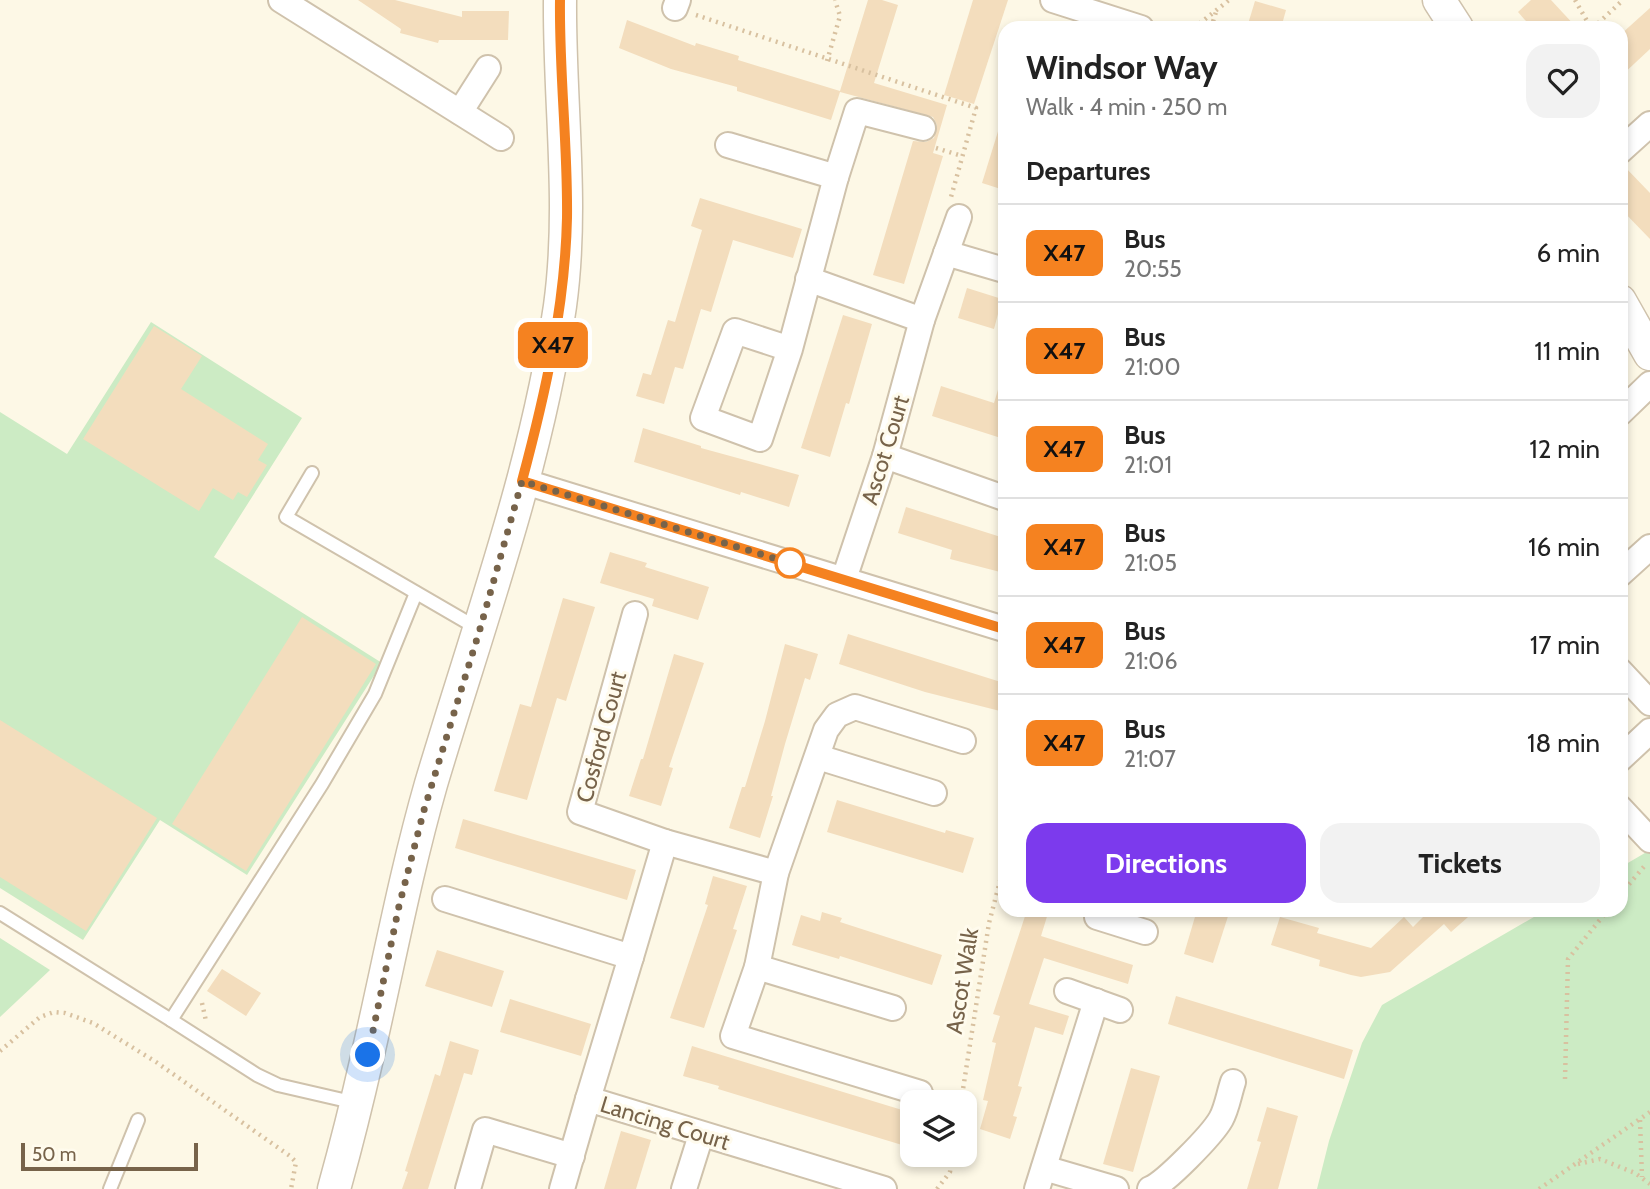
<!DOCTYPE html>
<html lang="en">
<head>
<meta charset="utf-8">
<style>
  body { margin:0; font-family:Cabin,sans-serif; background:#f2f2f2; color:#222; height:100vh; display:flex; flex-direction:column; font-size:26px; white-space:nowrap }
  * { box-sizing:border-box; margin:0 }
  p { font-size:23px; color:#767676 }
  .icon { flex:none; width:38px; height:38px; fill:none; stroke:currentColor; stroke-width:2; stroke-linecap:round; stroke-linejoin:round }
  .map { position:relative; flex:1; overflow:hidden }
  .sheet { position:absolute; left:998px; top:21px; width:630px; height:896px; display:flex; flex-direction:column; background:#fff; border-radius:21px; box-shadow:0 4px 10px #0003 }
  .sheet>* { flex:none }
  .badge { padding:0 14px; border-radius:10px; font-size:24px; line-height:46px }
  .fabs { position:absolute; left:900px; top:1090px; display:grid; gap:14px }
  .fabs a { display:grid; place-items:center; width:77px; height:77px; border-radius:14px; background:#fff; box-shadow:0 4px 10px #0003; font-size:35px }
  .scale { position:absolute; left:21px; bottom:18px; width:177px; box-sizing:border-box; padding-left:7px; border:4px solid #77634a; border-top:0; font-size:19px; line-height:24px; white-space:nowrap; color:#77634a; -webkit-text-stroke:5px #fffbed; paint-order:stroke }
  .you { position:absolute; width:35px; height:35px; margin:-18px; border:5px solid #fff; border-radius:50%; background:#1a73e8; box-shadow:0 0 0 10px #1a73e833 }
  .map>.badge { position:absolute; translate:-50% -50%; box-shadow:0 0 0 4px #fff }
  h2 { padding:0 28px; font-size:26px; line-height:63px }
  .round { display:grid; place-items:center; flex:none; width:74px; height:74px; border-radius:21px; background:#f2f2f2 }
  .summary { display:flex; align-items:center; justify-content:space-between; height:119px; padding:0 28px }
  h1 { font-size:33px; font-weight:800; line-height:52px }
  .primary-button { display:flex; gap:14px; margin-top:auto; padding:14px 28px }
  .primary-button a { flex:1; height:80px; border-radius:21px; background:#7c3aed; color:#fff; font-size:28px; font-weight:800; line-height:80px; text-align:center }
  .primary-button a+a { background:#f2f2f2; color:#222 }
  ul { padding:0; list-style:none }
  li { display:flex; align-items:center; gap:21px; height:98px; padding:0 28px; border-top:2px solid #e0e0e0 }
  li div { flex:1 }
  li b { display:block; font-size:26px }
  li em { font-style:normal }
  li .badge { min-width:77px; font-weight:700; text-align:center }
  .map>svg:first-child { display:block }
</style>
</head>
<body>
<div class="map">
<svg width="1650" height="1189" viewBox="0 0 1650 1189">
  <rect width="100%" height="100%" fill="#fdf8e6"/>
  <g fill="#ccebc4">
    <path d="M151 322 302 418 214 557 382 663 247 875 160 820 83 940 0 888V412L67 454Z"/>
    <path d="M1650 850V1189H1317L1329 1141 1362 1043 1382 1005 1546 910H1620L1621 867Z"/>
    <path d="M0 938 50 970 0 1017Z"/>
  </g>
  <g fill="#f3ddbd">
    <path d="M358 0H395L462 17V11H509L508 40H439L438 43 400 33 401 29Z"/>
    <path d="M868 0H882L898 5 874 83 947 105 933 153 943 156 904 284 873 275 913 141 926 142 934 138 937 125 933 117 840 92 831 120 737 91V87L671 69 619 48 627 20 695 46 696 43 739 56 738 60 840 91Z"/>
    <path d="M973 0H1008L974 104 944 95Z"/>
    <path d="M1531 0H1551L1577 28H1532L1518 12Z"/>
    <path d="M1255 1 1286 10 1281 28H1260L1248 24Z"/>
    <path d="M1650 8V49L1620 77V35Z"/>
    <path d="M1000 125 1004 126V190L982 183Z"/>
    <path d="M1620 165H1623L1650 193V239L1620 208Z"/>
    <path d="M700 198 802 229 793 258 733 240 711 312 701 309 683 369 675 367 664 404 636 396 643 373 651 375 668 320 675 322 702 230 691 226Z"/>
    <path d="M967 288 1002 299 994 329 958 318Z"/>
    <path d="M843 315 872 324 849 404 846 403 830 457 801 448Z"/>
    <path d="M154 326 202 356 181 389 268 444 258 460 267 465 247 497 238 492 233 500 213 488 199 511 83 439Z"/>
    <path d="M1000 383H1004V439L932 416 941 386 994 403Z"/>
    <path d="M643 428 701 446V448L799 475 789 507 741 492 740 495 634 462Z"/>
    <path d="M906 507 1004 538V573L950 559 952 550 898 533Z"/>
    <path d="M610 552 647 563 645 567 709 587 698 620 652 606 654 599 600 583Z"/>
    <path d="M563 598 595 607 566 701 557 698 527 800 494 791 520 704 531 707Z"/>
    <path d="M302 617 376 664 246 871 172 824Z"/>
    <path d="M848 634 1004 683V712L925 692 839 664Z"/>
    <path d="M785 644 818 654 810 680 805 678 785 744 771 796H773L760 838 729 828 742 787H745L765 721Z"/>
    <path d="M674 654 704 663 669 767 673 768 661 806 629 796 641 759H643Z"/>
    <path d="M0 720 157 818 86 931 0 877Z"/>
    <path d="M837 800 945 833 946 830 974 838 963 873 827 832Z"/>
    <path d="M463 819 636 870 627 900 455 848Z"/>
    <path d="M713 876 747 886 733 929 737 930 704 1028 670 1018 708 905 705 904Z"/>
    <path d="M1027 910H1049L1041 936 1133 965 1128 984 1044 958 1029 1004 1069 1016 1063 1035 1035 1027 1018 1086 1022 1087 1013 1116 1017 1117 1010 1139 980 1129 988 1101 983 1100 996 1043 992 1042 1000 1016 993 1014Z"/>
    <path d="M1197 910H1230L1213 963 1184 954Z"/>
    <path d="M1430 910H1476L1451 932 1444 924 1390 972 1361 977 1351 975 1319 966 1320 960 1271 945 1280 917 1319 928 1317 933 1371 948 1404 917 1413 927Z"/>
    <path d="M822 912 842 918 840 922 942 955 932 985 840 956 839 959 792 945 801 915 820 921Z"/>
    <path d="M437 950 504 971 492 1007 425 986Z"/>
    <path d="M222 969 261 993 246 1016 207 991Z"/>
    <path d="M1176 996 1353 1050 1344 1079 1168 1024Z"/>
    <path d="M510 999 591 1024 581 1056 500 1032Z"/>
    <path d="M450 1041 479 1050 472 1075 464 1073 428 1189H402L408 1172 405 1171 435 1074 440 1076Z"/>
    <path d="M692 1046 912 1113V1148L718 1089 719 1086 683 1076Z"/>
    <path d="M1131 1068 1160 1076 1133 1172 1103 1164Z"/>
    <path d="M1267 1107 1298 1116 1278 1189H1247L1261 1142 1257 1141Z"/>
    <path d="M621 1131 651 1140 636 1189H604Z"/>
  </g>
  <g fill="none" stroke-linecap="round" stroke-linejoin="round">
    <defs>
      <g id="service">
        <path d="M312 473 286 517 477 628"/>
        <path d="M0 913 171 1020"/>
        <path d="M356 1103 278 1085 257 1075 171 1020 322 784 375 694 416 593"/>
        <path d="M110 1189 138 1120"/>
      </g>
      <g id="minor">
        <path d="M281 0 501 138"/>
        <path d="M1053 0 1141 28"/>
        <path d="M675 8 678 0"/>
        <path d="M460 112 488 68"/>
        <path d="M728 145 836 177 790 349 760 439 703 418 735 331 790 349"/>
        <path d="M1620 151 1650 124"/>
        <path d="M836 177 857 111 923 128"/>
        <path d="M946 253 1004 270"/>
        <path d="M808 279 922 320 959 217"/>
        <path d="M1620 413 1650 384"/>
        <path d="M885 456 1004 498"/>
        <path d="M522 481 1004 629"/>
        <path d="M1620 574 1650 547"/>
        <path d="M844 579 885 456 922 320"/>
        <path d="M635 614 580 812 665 842 776 873"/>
        <path d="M1620 671 1650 703"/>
        <path d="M818 757 934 793"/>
        <path d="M1620 759 1650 731"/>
        <path d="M1620 808 1650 840"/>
        <path d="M445 899 631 957 665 842"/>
        <path d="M1097 917 1145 932"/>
        <path d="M631 957 588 1099 884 1189"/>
        <path d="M757 967 893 1008"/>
        <path d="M1067 991 1120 1010"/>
        <path d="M920 1093 733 1036 757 967 776 873 826 730 837 715 855 707 963 741"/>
        <path d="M1044 1168 1116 1189"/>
        <path d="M468 1189 485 1130 572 1156"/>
        <path d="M562 1189 588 1099"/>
        <path d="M684 1189 701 1135"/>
        <path d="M1037 1189 1096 1001"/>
        <path d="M1150 1189C1165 1183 1212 1135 1221 1119 1227 1108 1229 1094 1233 1082"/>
      </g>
      <g id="tertiary">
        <path d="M1439 0 1457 28"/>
        <path d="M1620 301 1650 354"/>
        <path d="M334 1189C346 1146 357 1102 367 1058 388 967 405 875 431 784 478 626 536 470 560 306 574 204 559 102 560 0"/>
      </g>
    </defs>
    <use href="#service" stroke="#cfc2ac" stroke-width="16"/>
    <use href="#minor" stroke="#cfc2ac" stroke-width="28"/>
    <use href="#tertiary" stroke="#cfc2ac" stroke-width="35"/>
    <g stroke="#d8c1a0" stroke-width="4.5" stroke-dasharray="2 5" stroke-linecap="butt">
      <path d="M1575 0 1591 28"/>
      <path d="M696 15 976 108 951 197"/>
      <path d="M1194 28 1229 0"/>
      <path d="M1211 28 1216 12"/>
      <path d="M1593 28 1623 0"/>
      <path d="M827 61 840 16 835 0"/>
      <path d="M936 148 962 156"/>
      <path d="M1620 895 1647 863"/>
      <path d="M202 1003 206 1021"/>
      <path d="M0 1051 40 1017 54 1012 65 1013 93 1023 156 1062 290 1156 296 1162 291 1189"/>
      <path d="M1565 1079 1568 959 1608 910"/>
      <path d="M961 1102 989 923 1004 866"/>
      <path d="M1640 1120 1642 1177"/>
      <path d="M1578 1164 1600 1159 1635 1173 1650 1184"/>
      <path d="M937 1189 950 1172 952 1155"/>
      <path d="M1539 1189 1650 1112"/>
    </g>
    <use href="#service" stroke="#fff" stroke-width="12"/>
    <use href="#minor" stroke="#fff" stroke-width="24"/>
    <use href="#tertiary" stroke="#fff" stroke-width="32"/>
  </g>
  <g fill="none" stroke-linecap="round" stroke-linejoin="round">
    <defs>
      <path id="line" d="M560 0C559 73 568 146 567 218 565 307 545 395 522 481L1004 629"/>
    </defs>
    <use href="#line" stroke="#fff" stroke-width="16"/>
    <use href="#line" stroke="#f58220" stroke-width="10"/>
    <path stroke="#77634a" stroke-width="7" stroke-dasharray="0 12.6" d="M368 1055 399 906 424 810 480 629 522 481 793 564 790 563"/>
  </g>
  <circle fill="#fff" stroke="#f58220" stroke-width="3.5" cx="790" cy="563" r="14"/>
  <g text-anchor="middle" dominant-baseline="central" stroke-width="6" stroke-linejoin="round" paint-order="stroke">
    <g font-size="23" fill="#77634a" stroke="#fffbed">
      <text transform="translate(885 450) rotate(-73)">Ascot Court</text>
      <text transform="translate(601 737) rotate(-75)">Cosford Court</text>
      <text transform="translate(962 981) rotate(-81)">Ascot Walk</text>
      <text transform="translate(665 1123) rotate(17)">Lancing Court</text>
    </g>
  </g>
</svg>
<div class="fabs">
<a><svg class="icon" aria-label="layers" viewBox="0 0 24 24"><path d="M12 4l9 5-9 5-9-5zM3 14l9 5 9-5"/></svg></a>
</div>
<div class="scale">50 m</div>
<div class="you" style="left:368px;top:1055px"></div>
<b class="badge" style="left:553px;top:345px;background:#f58220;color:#111">X47</b>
<section class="sheet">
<div class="summary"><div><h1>Windsor Way</h1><p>Walk · 4 min · 250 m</p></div><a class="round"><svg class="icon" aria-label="heart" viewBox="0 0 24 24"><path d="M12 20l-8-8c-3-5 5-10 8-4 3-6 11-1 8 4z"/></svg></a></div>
<h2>Departures</h2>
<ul>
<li><span class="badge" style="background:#f58220;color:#111">X47</span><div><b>Bus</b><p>20:55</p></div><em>6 min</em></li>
<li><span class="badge" style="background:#f58220;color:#111">X47</span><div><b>Bus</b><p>21:00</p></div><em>11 min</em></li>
<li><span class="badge" style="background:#f58220;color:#111">X47</span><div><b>Bus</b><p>21:01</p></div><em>12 min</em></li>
<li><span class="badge" style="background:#f58220;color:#111">X47</span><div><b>Bus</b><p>21:05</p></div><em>16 min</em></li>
<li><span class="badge" style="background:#f58220;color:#111">X47</span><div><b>Bus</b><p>21:06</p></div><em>17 min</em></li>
<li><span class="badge" style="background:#f58220;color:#111">X47</span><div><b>Bus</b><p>21:07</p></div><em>18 min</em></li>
</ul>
<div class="primary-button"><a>Directions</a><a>Tickets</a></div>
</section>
</div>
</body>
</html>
